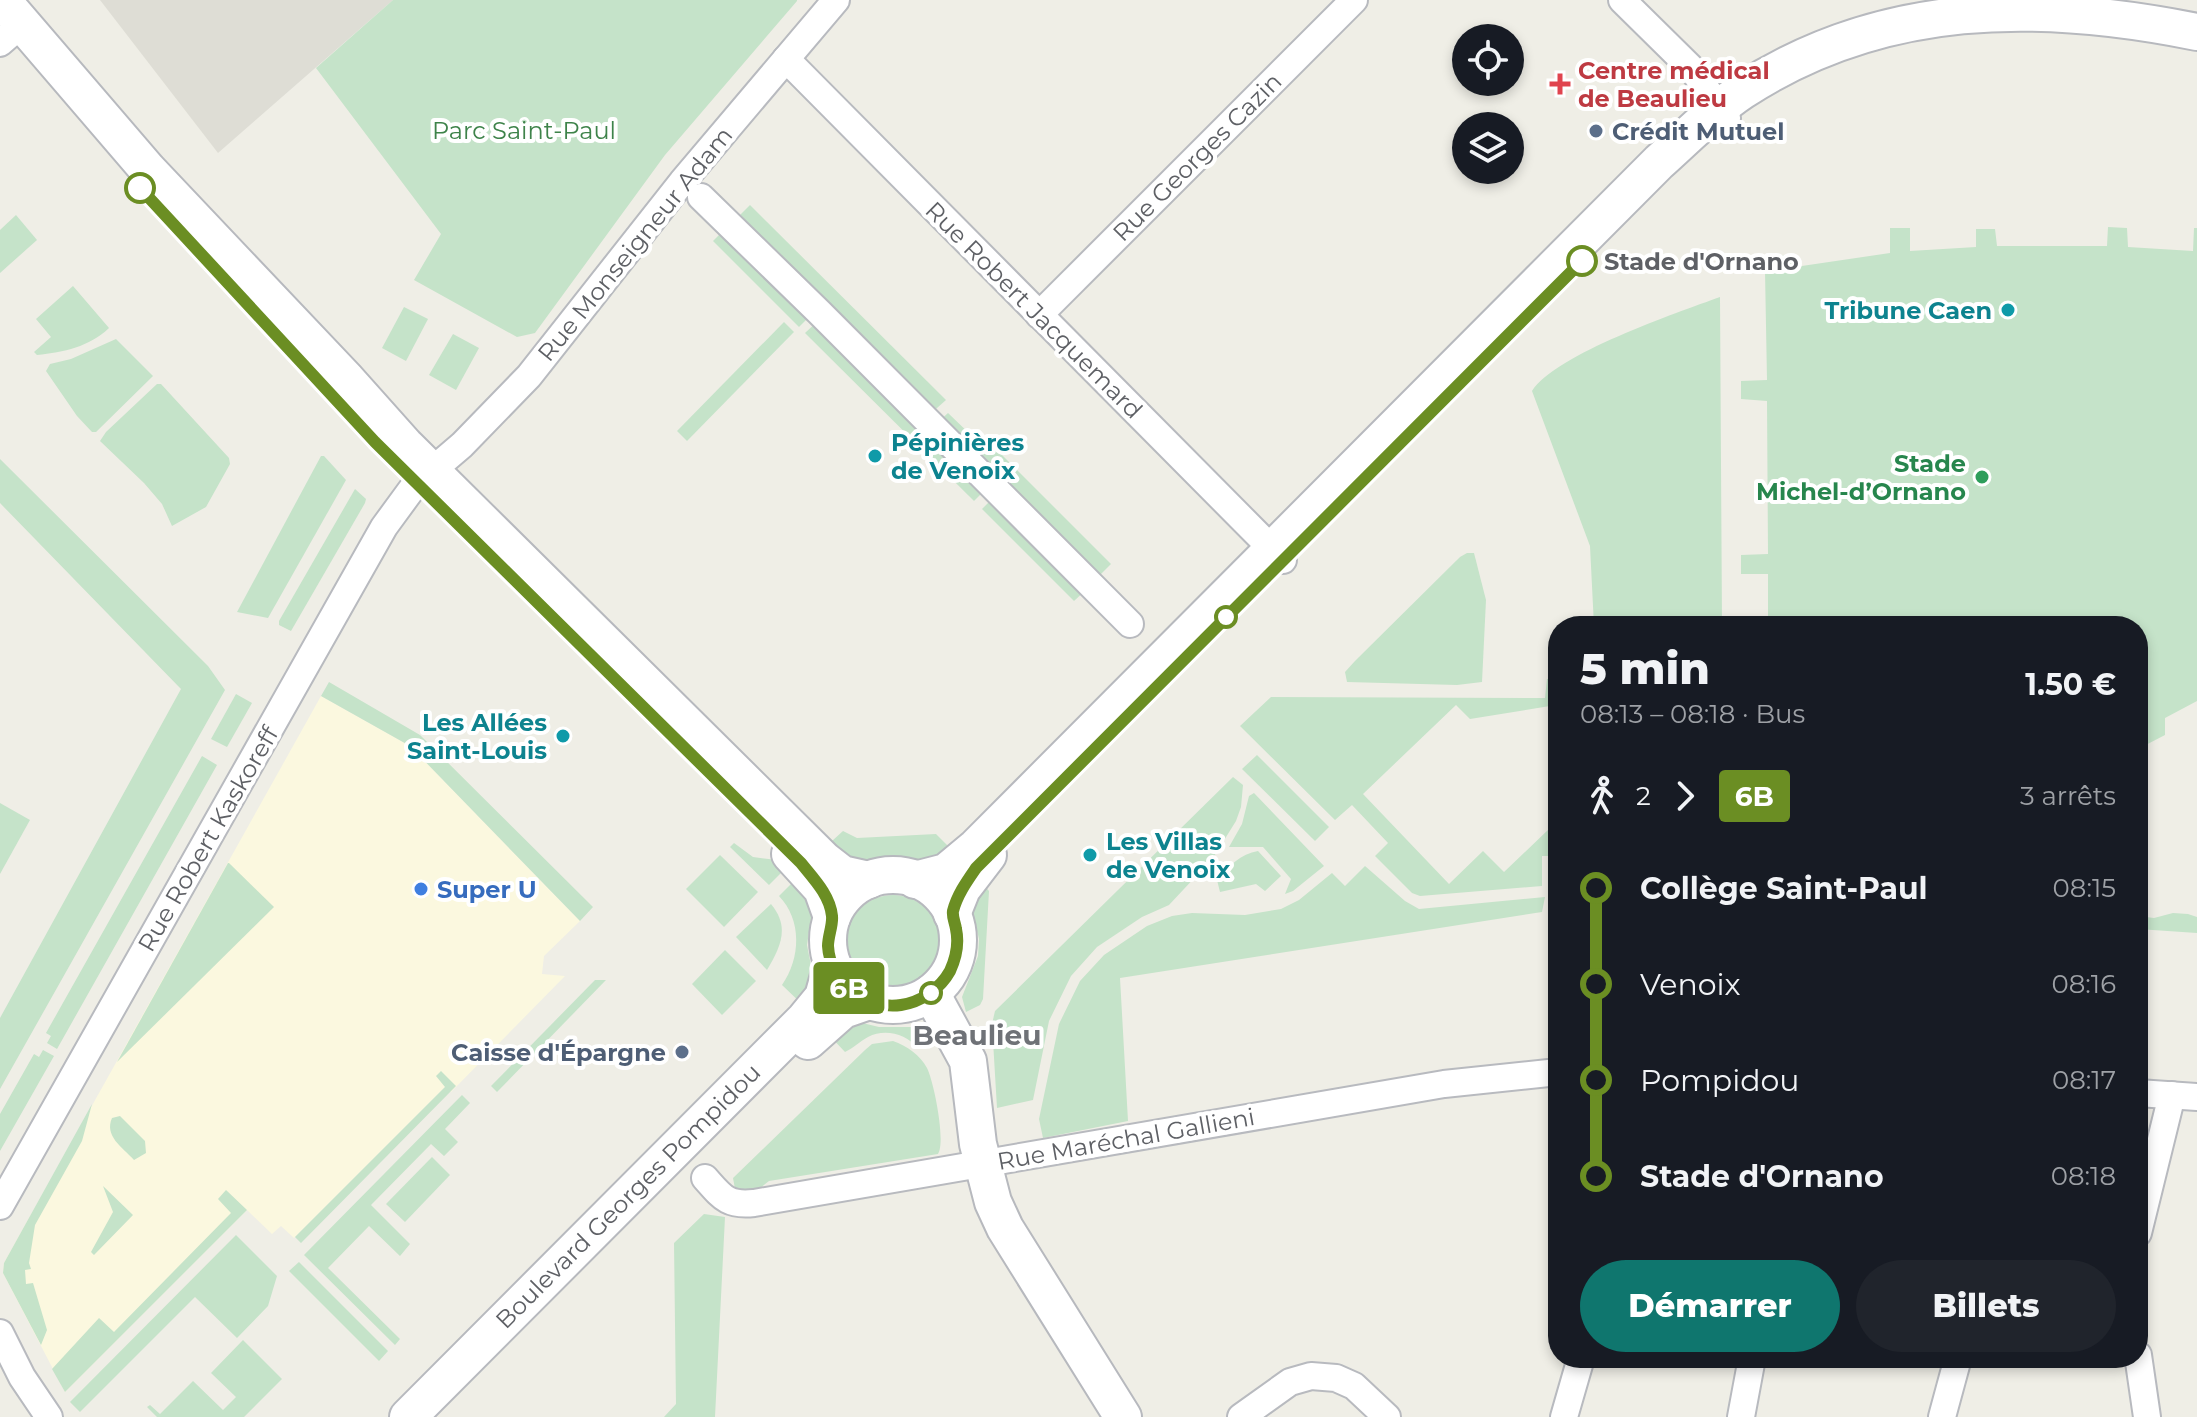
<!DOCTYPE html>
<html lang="fr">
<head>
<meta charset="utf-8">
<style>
  body { margin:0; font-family:Montserrat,sans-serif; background:#20242c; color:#f1f3f6; height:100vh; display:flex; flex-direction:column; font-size:30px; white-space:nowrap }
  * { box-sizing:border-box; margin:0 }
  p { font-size:26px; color:#9ea1a6 }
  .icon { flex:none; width:44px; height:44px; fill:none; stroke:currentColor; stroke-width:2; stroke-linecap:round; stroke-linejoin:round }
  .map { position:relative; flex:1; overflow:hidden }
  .drawer { position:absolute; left:1548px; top:616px; width:600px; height:752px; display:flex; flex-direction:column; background:#171b24; border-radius:32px; box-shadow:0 4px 12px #0003 }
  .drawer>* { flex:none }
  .badge { padding:0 16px; border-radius:6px; font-size:28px; line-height:52px }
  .fabs { position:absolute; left:1452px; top:24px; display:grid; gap:16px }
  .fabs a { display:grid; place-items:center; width:72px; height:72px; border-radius:50%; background:#171b24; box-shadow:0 4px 12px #0003; font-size:40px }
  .map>.badge { position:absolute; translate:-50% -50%; box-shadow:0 0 0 4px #fff }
  .legs { display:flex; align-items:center; gap:12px; height:88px; padding:0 32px; font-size:26px }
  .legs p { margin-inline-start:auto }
  .summary { display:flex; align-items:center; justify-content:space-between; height:136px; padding:0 32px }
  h1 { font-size:44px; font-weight:800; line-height:60px }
  .button { display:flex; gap:16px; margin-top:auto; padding:16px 32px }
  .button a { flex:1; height:92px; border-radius:48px; background:#0f766e; color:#fff; font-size:32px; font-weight:800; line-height:92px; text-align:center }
  .button a+a { background:#20242c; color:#f1f3f6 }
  ul { padding:0 32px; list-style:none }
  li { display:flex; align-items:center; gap:28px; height:96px; font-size:30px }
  li i { display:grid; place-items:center; width:12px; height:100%; margin:0 10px; background:currentColor }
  li i::after { content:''; width:20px; height:20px; margin:-10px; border:6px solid; border-radius:50%; background:#171b24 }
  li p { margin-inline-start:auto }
  li:first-child i { background:linear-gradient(#0000 50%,currentColor 0) }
  li:last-child i { background:linear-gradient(currentColor 50%,#0000 0) }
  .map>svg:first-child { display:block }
</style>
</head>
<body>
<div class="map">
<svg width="2197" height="1417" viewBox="0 0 2197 1417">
  <rect width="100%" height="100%" fill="#efeee6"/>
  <path fill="#fbf8df" d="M321 696 410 746 580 921 544 956 542 974 565 976 451 1092 445 1087 294 1238 281 1226 272 1234 247 1210 65 1392 3 1273 4 1263Z"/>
  <path fill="#deddd5" d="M100 0H393L218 153Z"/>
  <g fill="#c5e3c9">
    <path d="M393 0H797V1L665 155 535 333 517 337 414 280 441 234 316 68Z"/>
    <path d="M750 205 946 400 928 416 733 222Z"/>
    <path d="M16 215 37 240 0 273V230Z"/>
    <path d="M2108 227 2127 228 2128 247 2193 251 2194 228H2197V701L2165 718V735L2138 749V626H1768V574H1741V555L1768 554 1767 401 1741 399V381L1767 380 1765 271 1783 255 1795 267 1890 253V228H1910V251L1976 247V229H1995L1997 246H2107Z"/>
    <path d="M725 229 811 315 799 327 713 241Z"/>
    <path d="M73 286 109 328C89 347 64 352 37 355L34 352 51 337 36 319Z"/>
    <path d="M1720 297 1722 626H1594L1590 546 1532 391C1556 354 1676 313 1720 297Z"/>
    <path d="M404 307 428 319 406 361 382 348Z"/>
    <path d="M818 321 986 489 974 501 805 333Z"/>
    <path d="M784 322 794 332 687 441 677 431Z"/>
    <path d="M453 334 479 348 456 390 429 375Z"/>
    <path d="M116 339 153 376 96 432H92L77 416 46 371 50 364 71 359Z"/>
    <path d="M157 384H161L229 458 230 464 206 507 172 526 162 504 144 483 100 441 106 432Z"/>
    <path d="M948 413 974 438 980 433 1111 564 1094 581 936 424Z"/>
    <path d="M321 456H324L346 480 268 618 237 612Z"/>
    <path d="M0 459 208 666 225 690 0 1089V1018L181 689 0 503Z"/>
    <path d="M355 489 366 499 365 503 291 631 279 625V621Z"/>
    <path d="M994 497 1087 589 1074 601 982 509Z"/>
    <path d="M1467 553H1474L1486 600 1482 682 1457 685 1347 682 1345 672 1355 661 1460 557Z"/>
    <path d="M1547 679H1558L1556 705 1470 719 1456 705 1363 794 1449 884 1483 851 1504 872 1549 829 1551 856H1542V886L1420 896 1412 893 1375 856 1388 843 1352 805 1335 820 1240 726 1271 697 1545 698Z"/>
    <path d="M329 682 420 735 593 907 580 921 410 746 321 696Z"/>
    <path d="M236 694 252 703 227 747 211 739Z"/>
    <path d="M1257 755 1329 827 1315 841 1242 769Z"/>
    <path d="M202 756 217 765 57 1049 47 1043 51 1036 46 1033Z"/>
    <path d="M1233 777 1243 785 1241 807 1236 821 1213 858 1169 905 1142 917 1097 947 1071 976 1049 1021 1033 1100 997 1108 992 1024 995 1011Z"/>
    <path d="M1254 793 1324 866 1293 891 1285 894 1291 879 1263 847H1229L1242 824 1249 796Z"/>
    <path d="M0 803 30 820 0 874Z"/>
    <path d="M843 831 857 838 936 834 957 855 923 861 890 856 857 864 821 851Z"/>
    <path d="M734 843 753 857 777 860 787 867 769 885 730 847Z"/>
    <path d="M1258 851 1281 876 1265 891 1256 884 1220 892 1217 880C1228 866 1241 854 1258 851Z"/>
    <path d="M720 855 758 892 724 927 686 889Z"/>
    <path d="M229 863 274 907 117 1062 228 863Z"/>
    <path d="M1365 866 1405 901 1419 909 1545 897 1542 912 1120 978 1128 1121 1043 1138 1039 1119 1059 1024 1080 981 1104 955 1147 926 1172 916 1192 913 1245 915 1281 909 1299 900 1332 873 1345 886Z"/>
    <path d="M801 874 812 912 807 945 813 976 804 1006 782 985C801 958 802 920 779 896Z"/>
    <path d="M978 879 989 891 983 999 980 1005 966 1012 962 997 978 956 979 939 971 906Z"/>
    <circle cx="893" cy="942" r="47"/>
    <path d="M771 904C790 927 781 946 767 970L736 937Z"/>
    <path d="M2173 913 2188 914 2197 917V933L2138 929V916L2154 918Z"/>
    <path d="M725 950 756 981 722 1015 692 984Z"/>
    <path d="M595 980H606L497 1092 491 1086Z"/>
    <path d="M854 1021 879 1027H921L927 1035 918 1048C906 1034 885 1028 868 1037 860 1041 854 1048 845 1052L829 1035Z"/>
    <path d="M893 1041C907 1046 920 1055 927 1068 934 1082 946 1142 938 1154L769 1181 760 1188 739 1193 735 1189 733 1178 865 1050 872 1044Z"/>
    <path d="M43 1050 54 1056 0 1151V1114L34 1054 39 1057Z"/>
    <path d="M441 1071 456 1086 301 1243 295 1237 445 1087 436 1076Z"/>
    <path d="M462 1095 470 1103 445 1129 458 1142 444 1156 431 1144 371 1205 410 1244 400 1256 369 1226 328 1268 400 1339 395 1345 304 1255Z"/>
    <path d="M92 1104 82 1141 35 1225 29 1263 31 1269 25 1270 26 1284 33 1283 47 1330 41 1345 3 1273 4 1263Z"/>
    <path d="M120 1116 145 1141 146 1153 134 1160C122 1147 104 1136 112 1118Z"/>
    <path d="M432 1157 450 1175 405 1222 386 1204Z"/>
    <path d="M103 1186 133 1215 94 1255 91 1252 113 1212Z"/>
    <path d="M226 1190 247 1210 65 1392 52 1369 99 1318 114 1332 231 1213 218 1199Z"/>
    <path d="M704 1214 725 1217 715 1417H664L676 1404 674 1243Z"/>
    <path d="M236 1235 277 1276 268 1306 237 1338 195 1297 80 1412 70 1402Z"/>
    <path d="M299 1262 388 1351 379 1361 289 1271Z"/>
    <path d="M243 1340 282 1379 244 1417H157L147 1407 150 1405 160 1414 193 1381 223 1410 236 1397 211 1373Z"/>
  </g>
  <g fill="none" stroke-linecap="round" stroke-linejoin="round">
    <defs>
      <g id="street">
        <path d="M1622 0 1692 69 1727 118"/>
        <path d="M0 43 22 24"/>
        <path d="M786 59 1283 560"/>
        <path d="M701 197 819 312 1130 624"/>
        <path d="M1039 315 1354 0"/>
        <path d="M2138 1093 2197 1097"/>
        <path d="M705 1178C722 1197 727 1206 754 1203L1444 1084 1558 1072"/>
        <path d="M0 1206 384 527 414 486 462 445 529 376 682 182 836 0"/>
        <path d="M2138 1233 2172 1095"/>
        <path d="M0 1333 22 1377 49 1417"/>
        <path d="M2138 1355 2147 1417"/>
        <path d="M1241 1417 1290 1382 1311 1376 1336 1378 1354 1386 1387 1417"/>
        <path d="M1564 1417 1581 1358"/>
        <path d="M1741 1417 1752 1358"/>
        <path d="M1942 1417 1958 1358"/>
      </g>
      <g id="secondary">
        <path d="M2 0 148 170 347 380 405 445 824 860 842 874 869 880"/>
        <path d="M790 854 822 889 832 917"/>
        <circle cx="893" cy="940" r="65"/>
        <path d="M915 880 946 872 976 847 1659 162C1686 138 1712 111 1742 91 1882 0 2038 0 2197 32"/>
        <path d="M952 914 962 889 988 855"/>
        <path d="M931 993 968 1061 978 1144 993 1202 1005 1228 1123 1417"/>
        <path d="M808 1041 843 1010 869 1001"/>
        <path d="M408 1417 805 1019 823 997 832 965"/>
      </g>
    </defs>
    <use href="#street" stroke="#b8babf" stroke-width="30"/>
    <use href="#secondary" stroke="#b7b9be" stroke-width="40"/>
    <use href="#street" stroke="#fff" stroke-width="26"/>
    <use href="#secondary" stroke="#fff" stroke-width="36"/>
  </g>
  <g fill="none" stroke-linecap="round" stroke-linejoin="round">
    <defs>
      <path id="line-1" d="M140 188 375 442 801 863C813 878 830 895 832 916 833 925 828 936 828 946 830 982 866 1010 901 1005 921 1002 940 989 950 971 956 958 959 943 956 929 955 922 952 917 953 911 957 895 967 881 976 868L1582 261"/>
    </defs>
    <use href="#line-1" stroke="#fff" stroke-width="18"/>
    <use href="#line-1" stroke="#6b8e23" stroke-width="12"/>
  </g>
  <path fill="#e0444e" stroke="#fff" stroke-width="3" d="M1556 72h8v8h8v8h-8v8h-8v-8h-8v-8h8z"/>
  <g fill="#5c6f8a" stroke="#fff" stroke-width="3">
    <circle cx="1596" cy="131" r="8"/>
    <circle cx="682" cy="1052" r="8"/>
  </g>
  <g fill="#fff" stroke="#6b8e23" stroke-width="4">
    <circle cx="140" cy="188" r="14"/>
    <circle cx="1582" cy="261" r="14"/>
    <circle cx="1226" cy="617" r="10"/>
    <circle cx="931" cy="993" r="10"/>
  </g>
  <g fill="#0f9aa8" stroke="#fff" stroke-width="3">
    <circle cx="2008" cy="310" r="8"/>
    <circle cx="875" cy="456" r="8"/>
    <circle cx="563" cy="736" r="8"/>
    <circle cx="1090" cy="855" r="8"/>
  </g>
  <circle fill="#2e9e5b" stroke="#fff" stroke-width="3" cx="1982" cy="477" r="8"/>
  <circle fill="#3f7fe0" stroke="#fff" stroke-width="3" cx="421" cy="889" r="8"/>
  <g text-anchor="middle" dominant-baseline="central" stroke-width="8" stroke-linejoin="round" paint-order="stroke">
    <g font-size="24" font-weight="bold" fill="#be3a42" stroke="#fff" text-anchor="start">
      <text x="1578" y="70">Centre médical<tspan x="1578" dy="28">de Beaulieu</tspan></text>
    </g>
    <g font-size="24" fill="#3e834a" stroke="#fff">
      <text x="524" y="130">Parc Saint-Paul</text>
    </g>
    <g font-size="24" font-weight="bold" fill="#4e5e75" stroke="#fff" text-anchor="start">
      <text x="1612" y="131">Crédit Mutuel</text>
      <text x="666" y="1052" text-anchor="end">Caisse d'Épargne</text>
    </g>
    <g font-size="24" fill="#5e6065" stroke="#fff">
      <text transform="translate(1197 157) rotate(-45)">Rue Georges Cazin</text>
      <text transform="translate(635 244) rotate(-51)">Rue Monseigneur Adam</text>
      <text transform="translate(1034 310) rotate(45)">Rue Robert Jacquemard</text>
      <text transform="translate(208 839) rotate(-60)">Rue Robert Kaskoreff</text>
      <text transform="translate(1126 1139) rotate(-10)">Rue Maréchal Gallieni</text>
      <text transform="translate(628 1196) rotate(-45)">Boulevard Georges Pompidou</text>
    </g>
    <g font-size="24" font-weight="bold" fill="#5e6065" stroke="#fff" text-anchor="start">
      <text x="1604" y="261">Stade d'Ornano</text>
    </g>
    <g font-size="24" font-weight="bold" fill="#0d838f" stroke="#fff" text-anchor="end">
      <text x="1992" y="310">Tribune Caen</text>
      <text x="891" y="442" text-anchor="start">Pépinières<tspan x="891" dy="28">de Venoix</tspan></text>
      <text x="547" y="722">Les Allées<tspan x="547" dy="28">Saint-Louis</tspan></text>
      <text x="1106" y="841" text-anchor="start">Les Villas<tspan x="1106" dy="28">de Venoix</tspan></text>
    </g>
    <g font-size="24" font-weight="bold" fill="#27864d" stroke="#fff" text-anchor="end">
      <text x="1966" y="463">Stade<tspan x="1966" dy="28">Michel-d’Ornano</tspan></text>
    </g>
    <g font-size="24" font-weight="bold" fill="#366cbe" stroke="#fff" text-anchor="start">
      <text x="437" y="889">Super U</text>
    </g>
    <g font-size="28" font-weight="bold" fill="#6f7277" stroke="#fff">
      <text x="977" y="1035">Beaulieu</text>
    </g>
  </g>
</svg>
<div class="fabs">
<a><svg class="icon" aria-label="locate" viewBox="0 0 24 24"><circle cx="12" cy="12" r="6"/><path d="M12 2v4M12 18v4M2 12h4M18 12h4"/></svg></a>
<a><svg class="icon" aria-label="layers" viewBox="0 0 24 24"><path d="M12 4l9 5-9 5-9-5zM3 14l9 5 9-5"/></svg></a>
</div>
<b class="badge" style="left:849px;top:988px;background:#6b8e23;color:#fff">6B</b>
<section class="drawer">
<div class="summary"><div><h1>5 min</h1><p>08:13 – 08:18 · Bus</p></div><b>1.50 €</b></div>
<div class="legs"><svg class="icon" aria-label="walk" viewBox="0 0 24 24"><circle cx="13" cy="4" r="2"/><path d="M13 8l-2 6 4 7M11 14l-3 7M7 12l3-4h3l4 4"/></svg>2<svg class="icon" aria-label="forward" viewBox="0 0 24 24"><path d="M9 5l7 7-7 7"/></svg><b class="badge" style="background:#6b8e23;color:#fff">6B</b><p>3 arrêts</p></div>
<ul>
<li><i style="color:#6b8e23"></i><b>Collège Saint-Paul</b><p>08:15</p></li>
<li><i style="color:#6b8e23"></i><span>Venoix</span><p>08:16</p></li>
<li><i style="color:#6b8e23"></i><span>Pompidou</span><p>08:17</p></li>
<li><i style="color:#6b8e23"></i><b>Stade d'Ornano</b><p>08:18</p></li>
</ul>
<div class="button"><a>Démarrer</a><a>Billets</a></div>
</section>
</div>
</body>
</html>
